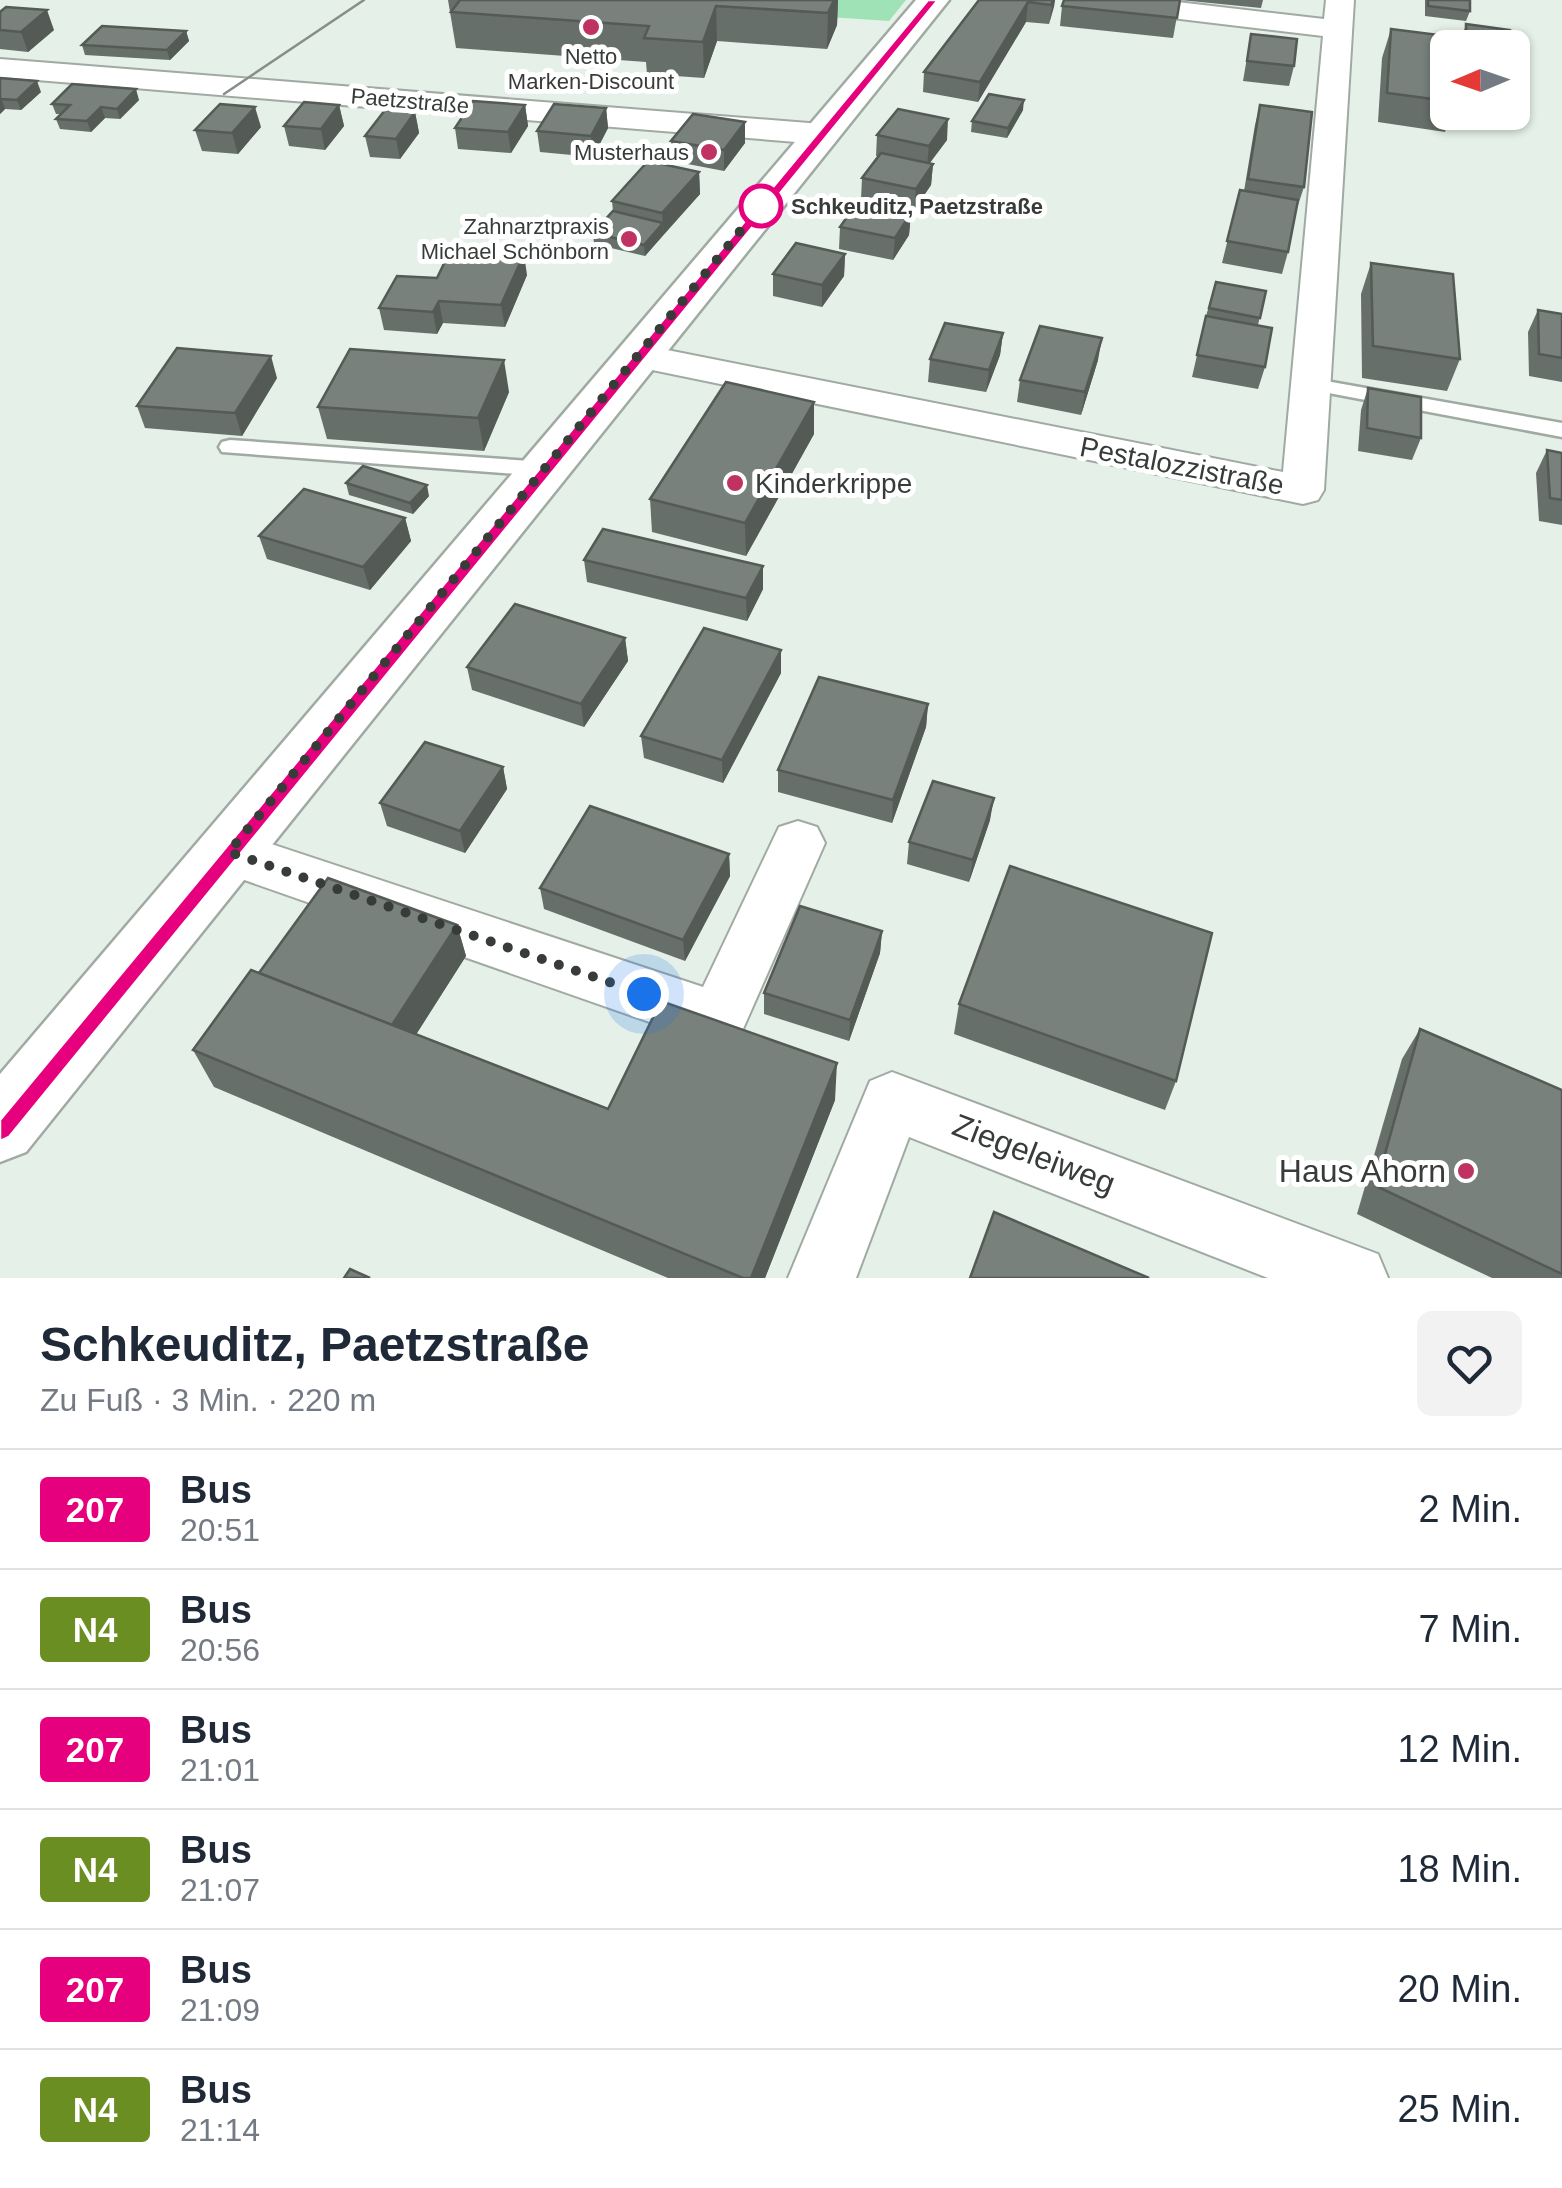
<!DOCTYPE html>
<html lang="de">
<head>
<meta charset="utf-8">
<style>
  body { margin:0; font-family:Helvetica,sans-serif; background:#f2f2f3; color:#1f2937; height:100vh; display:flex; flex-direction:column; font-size:38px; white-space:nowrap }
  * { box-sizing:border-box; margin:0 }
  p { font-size:32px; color:#747a83 }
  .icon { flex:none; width:55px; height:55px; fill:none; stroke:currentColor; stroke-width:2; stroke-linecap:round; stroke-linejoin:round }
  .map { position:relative; height:1278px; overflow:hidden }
  .details { display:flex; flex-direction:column; background:#fff; flex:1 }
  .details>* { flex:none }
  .badge { padding:0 20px; border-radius:8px; font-size:35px; line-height:65px }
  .needle { width:65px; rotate:268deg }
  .tools { position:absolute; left:1430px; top:30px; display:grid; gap:20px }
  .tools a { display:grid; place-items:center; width:100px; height:100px; border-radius:15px; background:#fff; box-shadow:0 2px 8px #0004; font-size:50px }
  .you { position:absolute; width:50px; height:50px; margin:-25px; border:8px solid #fff; border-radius:50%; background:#1a73e8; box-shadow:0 0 0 15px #1a73e833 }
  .map>.badge { position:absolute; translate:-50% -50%; box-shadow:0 0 0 5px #fff }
  .round { display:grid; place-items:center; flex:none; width:105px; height:105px; border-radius:15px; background:#f2f2f3 }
  .summary { display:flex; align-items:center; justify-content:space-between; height:170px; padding:0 40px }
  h1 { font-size:48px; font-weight:700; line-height:75px }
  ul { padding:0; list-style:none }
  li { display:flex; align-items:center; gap:30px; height:120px; padding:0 40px; border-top:2px solid #e0e1e3 }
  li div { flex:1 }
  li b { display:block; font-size:38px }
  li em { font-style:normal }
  li .badge { min-width:110px; font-weight:700; text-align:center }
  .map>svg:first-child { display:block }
</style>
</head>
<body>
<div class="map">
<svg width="1562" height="1278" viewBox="0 0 1562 1278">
  <rect width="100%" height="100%" fill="#e5f0e8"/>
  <path fill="#9ee2b5" d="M577 0H906L889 21Z"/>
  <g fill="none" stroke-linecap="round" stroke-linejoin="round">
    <defs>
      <g id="service">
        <path d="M1309 378 1562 423V437L1302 388 1299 384Z"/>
        <path d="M230 440 545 462 556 469 545 476 222 452 219 447 222 442Z"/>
      </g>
      <g id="minor">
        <path d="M1074 0H1160L1324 19 1326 0H1354L1324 490 1318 500 1303 504 623 364 618 356 623 348 637 344 1283 472 1323 36 1088 8Z"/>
        <path d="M0 59 821 124 837 134 821 144 0 77Z"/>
        <path d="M798 821 817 827 825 843 739 1038 718 1046 210 868 202 852 210 836 229 830 703 987 779 827Z"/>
        <path d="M892 1072 1378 1254 1388 1278H1268L909 1137 856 1278H788L870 1081Z"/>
      </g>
      <path id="tertiary" d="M916 0H949L26 1152 0 1162V1074Z"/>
    </defs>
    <use href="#service" stroke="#a0aaa3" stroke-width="5"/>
    <use href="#minor" stroke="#a0aaa3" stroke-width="4"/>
    <use href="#tertiary" stroke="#a0aaa3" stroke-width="5"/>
    <use href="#service" fill="#fff" fill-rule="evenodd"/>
    <use href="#minor" fill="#fff" fill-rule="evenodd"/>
    <use href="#tertiary" fill="#fff" fill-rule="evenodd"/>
    <path stroke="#878e89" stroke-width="2.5" d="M224 94 364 0"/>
  </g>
  <g fill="#676f6a">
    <path d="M448 0H838L837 25 827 49 717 41 704 78 647 74 646 62 456 48Z"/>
    <path d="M979 0H1055L1049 24 1026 22 978 102 923 92 924 72Z"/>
    <path d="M1180 0 1173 38 1060 26 1062 6Z"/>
    <path d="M1180 0H1263L1261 8Z"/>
    <path d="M1425 0H1470V11L1466 21 1425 16Z"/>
    <path d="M0 12 54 30 28 52 0 49Z"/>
    <path d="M1466 24 1511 48H1463V34Z"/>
    <path d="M1391 29 1448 48V112H1452L1445 132 1378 122 1382 58Z"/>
    <path d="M186 31 189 41 170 60 85 55 82 45Z"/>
    <path d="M1251 34 1294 66 1289 86 1243 81Z"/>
    <path d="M0 78 41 92 21 110 5 109 0 114Z"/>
    <path d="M139 100 120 119 105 118 91 132 60 129 56 119 61 114H56L52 104Z"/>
    <path d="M339 105 344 126 325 150 289 146 284 126Z"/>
    <path d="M525 105 528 126 511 153 458 149 455 128Z"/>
    <path d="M1260 105 1304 187 1297 208 1288 252 1282 274 1222 263 1240 190 1244 191 1255 125Z"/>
    <path d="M606 108 608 128 593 157 540 152 537 131Z"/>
    <path d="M1023 110 1007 138 971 132 972 121Z"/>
    <path d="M415 112 419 133 400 159 370 157 365 136Z"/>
    <path d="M745 122V143L724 171 672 161 671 141Z"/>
    <path d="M261 127 238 154 202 151 195 130Z"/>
    <path d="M877 135 947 140 930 163 933 164 931 185 914 210 861 199 862 178 878 156H876Z"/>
    <path d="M699 172 700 194 645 256 594 244 593 233 613 211 612 201Z"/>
    <path d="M911 213 909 235 893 260 839 249 840 227Z"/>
    <path d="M845 254 844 276 822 307 773 296V274Z"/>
    <path d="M1371 263 1460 359 1447 391 1362 378 1361 294Z"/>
    <path d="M527 275 505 327 443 323 437 334 384 330 379 308 437 278Z"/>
    <path d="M1216 282 1266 291 1258 325 1265 367 1258 389 1192 377 1206 316Z"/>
    <path d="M1538 310 1562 314V382L1529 376 1528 332Z"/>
    <path d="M1003 333 1000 355 986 392 928 382 930 359Z"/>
    <path d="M1098 360 1081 415 1017 402 1020 380Z"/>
    <path d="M277 378 242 436 145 428 137 406Z"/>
    <path d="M1368 388 1421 438 1412 460 1358 451 1361 410Z"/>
    <path d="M509 392 484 451 327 439 318 407Z"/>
    <path d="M814 402V434L746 556 652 532 650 499Z"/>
    <path d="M1547 450 1562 453V525L1539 521 1536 473Z"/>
    <path d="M346 483 429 496 413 514 349 495Z"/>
    <path d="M405 518 411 541 370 590 267 559 259 536Z"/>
    <path d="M584 560 763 589 747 621 587 582Z"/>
    <path d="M625 638 628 661 584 727 472 690 467 667Z"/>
    <path d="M781 673 723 783 644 758 641 736Z"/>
    <path d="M928 704 926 727 892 823 778 792V770Z"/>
    <path d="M503 767 507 789 465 853 387 826 380 803Z"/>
    <path d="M990 820 969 882 907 864 909 842Z"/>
    <path d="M729 854 730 876 685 961 544 909 540 888Z"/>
    <path d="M457 925 466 956 416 1034 608 1109 835 1100 765 1278H668L214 1087 193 1050 259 973Z"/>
    <path d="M882 931 880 953 849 1041 764 1014V993Z"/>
    <path d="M959 1004 1176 1081 1165 1110 954 1034Z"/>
    <path d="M1420 1029 1562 1090V1278H1492L1357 1214 1402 1059Z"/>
  </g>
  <g fill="#545a56">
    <path d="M834 0H838L837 25 827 49 828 13Z"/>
    <path d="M1053 0H1055L1054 7 1049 24Z"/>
    <path d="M1028 2 1026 22 978 102 980 82Z"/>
    <path d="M716 6 717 41 704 78 703 42Z"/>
    <path d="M47 10 54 30 28 52 21 32Z"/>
    <path d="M186 31 189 41 170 60 167 50Z"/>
    <path d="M37 81 41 92 21 110 17 100Z"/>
    <path d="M136 89 139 100 120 119 117 109Z"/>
    <path d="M1 98 5 109 0 114V99Z"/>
    <path d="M1024 100 1023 110 1007 138 1008 128Z"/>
    <path d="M339 105 344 126 325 150 321 129Z"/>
    <path d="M525 105 528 126 511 153 508 132Z"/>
    <path d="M101 107 105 118 91 132 87 121Z"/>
    <path d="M255 107 261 127 238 154 232 133Z"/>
    <path d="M606 108 608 128 593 157 591 136Z"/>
    <path d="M415 112 419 133 400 159 396 139Z"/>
    <path d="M948 119 947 140 927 166 929 146Z"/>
    <path d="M745 122V143L724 171V150Z"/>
    <path d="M933 164 931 185 914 210 916 189Z"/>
    <path d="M699 172 700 194 664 234 662 213Z"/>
    <path d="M911 213 909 235 893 260 895 238Z"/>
    <path d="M663 223 664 234 645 256 644 245Z"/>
    <path d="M524 254 527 275 505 327 501 305Z"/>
    <path d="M845 254 844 276 822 307V285Z"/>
    <path d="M439 301 443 323 437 334 433 312Z"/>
    <path d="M1003 333 1000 355 986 392 989 370Z"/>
    <path d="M1102 338 1098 360 1081 415 1085 392Z"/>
    <path d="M271 356 277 378 242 436 235 413Z"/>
    <path d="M504 360 509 392 484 451 478 418Z"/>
    <path d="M814 402V434L746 556 745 523Z"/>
    <path d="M427 485 429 496 413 514 410 503Z"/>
    <path d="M405 518 411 541 370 590 363 567Z"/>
    <path d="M763 566V589L747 621 746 598Z"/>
    <path d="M625 638 628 661 584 727 581 704Z"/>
    <path d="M781 650V673L723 783 722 760Z"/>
    <path d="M928 704 926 727 892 823 893 800Z"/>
    <path d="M503 767 507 789 465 853 460 831Z"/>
    <path d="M994 798 990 820 969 882 973 860Z"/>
    <path d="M729 854 730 876 685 961 683 940Z"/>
    <path d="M457 925 466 956 400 1060 389 1030Z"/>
    <path d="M882 931 880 953 849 1041 850 1020Z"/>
    <path d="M837 1063 835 1100 765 1278H751Z"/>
  </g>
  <g fill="#78817b" stroke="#545a56" stroke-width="2.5">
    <path d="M460 0H834L828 13 716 6 703 42 644 38 649 26 451 12Z"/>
    <path d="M979 0H1053L1051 5 1028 2 980 82 924 72Z"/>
    <path d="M1064 0H1180L1177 18 1062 6Z"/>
    <path d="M1428 0H1470V11L1428 6Z"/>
    <path d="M6 7 47 10 21 32 0 30V12Z"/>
    <path d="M1466 24 1510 30 1511 48H1490L1466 45Z"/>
    <path d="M102 26 186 31 167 50 82 45Z"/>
    <path d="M1391 29 1455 37V48H1448V101L1387 93Z"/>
    <path d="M1251 34 1297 39 1294 66 1247 61Z"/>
    <path d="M0 78 37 81 17 100 0 99Z"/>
    <path d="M72 84 136 89 117 109 101 107 87 121 56 119 70 105 52 104Z"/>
    <path d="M989 94 1024 100 1008 128 972 121Z"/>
    <path d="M473 101 525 105 508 132 455 128Z"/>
    <path d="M304 102 339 105 321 129 284 126Z"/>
    <path d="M220 104 255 107 232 133 195 130Z"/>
    <path d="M554 104 606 108 591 136 537 131Z"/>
    <path d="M1260 105 1312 112 1304 187 1248 179Z"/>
    <path d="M898 109 948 119 929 146 877 135Z"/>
    <path d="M385 110 415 112 396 139 365 136Z"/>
    <path d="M693 114 745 122 724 150 671 141Z"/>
    <path d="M881 153 933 164 916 189 862 178Z"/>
    <path d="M648 161 699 172 662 213 612 201Z"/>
    <path d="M1240 190 1298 200 1288 252 1227 241Z"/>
    <path d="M857 203 911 213 895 238 840 227Z"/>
    <path d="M613 211 663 223 644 245 593 233Z"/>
    <path d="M796 243 845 254 822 285 773 274Z"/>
    <path d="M451 249 524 254 501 305 439 301 433 312 379 308 397 276 437 278Z"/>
    <path d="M1371 263 1453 274 1460 359 1373 346Z"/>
    <path d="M1216 282 1266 291 1260 318 1209 308Z"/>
    <path d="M1538 310 1562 314V358L1539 354Z"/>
    <path d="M1206 316 1272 328 1265 367 1197 355Z"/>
    <path d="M945 323 1003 333 989 370 930 359Z"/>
    <path d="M1040 326 1102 338 1085 392 1020 380Z"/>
    <path d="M177 348 271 356 235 413 137 406Z"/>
    <path d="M350 349 504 360 478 418 318 407Z"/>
    <path d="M726 382 814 402 745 523 650 499Z"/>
    <path d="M1368 388 1421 397V438L1367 428Z"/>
    <path d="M1547 450 1562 453V500L1550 498Z"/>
    <path d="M363 466 427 485 410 503 346 483Z"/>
    <path d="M304 489 405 518 363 567 259 536Z"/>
    <path d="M603 529 763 566 746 598 584 560Z"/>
    <path d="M515 604 625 638 581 704 467 667Z"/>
    <path d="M704 628 781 650 722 760 641 736Z"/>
    <path d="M819 677 928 704 893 800 778 770Z"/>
    <path d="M425 742 503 767 460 831 380 803Z"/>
    <path d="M933 781 994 798 973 860 909 842Z"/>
    <path d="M590 806 729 854 683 940 540 888Z"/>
    <path d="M1010 866 1212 933 1176 1081 959 1004Z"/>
    <path d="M328 878 457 925 392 1025 259 973Z"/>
    <path d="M800 906 882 931 850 1020 764 993Z"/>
    <path d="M251 970 608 1109 661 1001 837 1063 751 1278H743L193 1050Z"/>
    <path d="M1420 1029 1562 1090V1274L1376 1186Z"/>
    <path d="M994 1212 1149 1278H970Z"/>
    <path d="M350 1269 370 1278H344Z"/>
  </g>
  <path fill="#e6007e" stroke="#fff" stroke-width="2.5" d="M928 0H938L9 1137 0 1141V1120Z"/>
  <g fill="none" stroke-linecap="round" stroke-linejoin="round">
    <path stroke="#383c39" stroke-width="10" stroke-dasharray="0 18" d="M644 994 229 852 761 206"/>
  </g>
  <g fill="#bf3262" stroke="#fff" stroke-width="4">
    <circle cx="591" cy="27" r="10"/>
    <circle cx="709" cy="152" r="10"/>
    <circle cx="629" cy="239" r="10"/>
    <circle cx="735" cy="483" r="10"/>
    <circle cx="1466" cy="1171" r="10"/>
  </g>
  <circle fill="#fff" stroke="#e6007e" stroke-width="5" cx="761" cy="206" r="20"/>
  <g text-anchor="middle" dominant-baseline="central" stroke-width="10" stroke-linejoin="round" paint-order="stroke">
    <g font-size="22" fill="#383c39" stroke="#fff" text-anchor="end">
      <text x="591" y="56" text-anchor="middle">Netto<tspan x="591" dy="25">Marken-Discount</tspan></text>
      <text x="689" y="152">Musterhaus</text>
      <text x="609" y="226">Zahnarztpraxis<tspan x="609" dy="25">Michael Schönborn</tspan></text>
    </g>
    <g font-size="22" fill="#383c39" stroke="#fff">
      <text transform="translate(410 101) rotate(5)">Paetzstraße</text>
    </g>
    <g font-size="22" font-weight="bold" fill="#383c39" stroke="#fff" text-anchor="start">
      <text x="791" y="206">Schkeuditz, Paetzstraße</text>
    </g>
    <g font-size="28" fill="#383c39" stroke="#fff">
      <text transform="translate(1182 466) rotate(11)">Pestalozzistraße</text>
    </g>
    <g font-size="28" fill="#383c39" stroke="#fff" text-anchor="start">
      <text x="755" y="483">Kinderkrippe</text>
    </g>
    <g font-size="32" fill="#383c39" stroke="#fff">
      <text transform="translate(1034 1154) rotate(21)">Ziegeleiweg</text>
    </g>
    <g font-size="32" fill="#383c39" stroke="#fff" text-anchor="end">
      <text x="1446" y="1171">Haus Ahorn</text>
    </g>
  </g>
</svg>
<div class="tools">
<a><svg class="needle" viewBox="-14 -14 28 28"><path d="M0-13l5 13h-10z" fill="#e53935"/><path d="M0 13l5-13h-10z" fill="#747a83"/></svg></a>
</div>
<div class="you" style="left:644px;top:994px"></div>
</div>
<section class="details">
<div class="summary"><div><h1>Schkeuditz, Paetzstraße</h1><p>Zu Fuß · 3 Min. · 220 m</p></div><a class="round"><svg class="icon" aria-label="heart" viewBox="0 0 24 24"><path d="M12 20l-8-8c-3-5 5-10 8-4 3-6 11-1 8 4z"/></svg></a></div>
<ul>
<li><span class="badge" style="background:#e6007e;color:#fff">207</span><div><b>Bus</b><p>20:51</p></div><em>2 Min.</em></li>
<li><span class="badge" style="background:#6b8e23;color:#fff">N4</span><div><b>Bus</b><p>20:56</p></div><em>7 Min.</em></li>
<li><span class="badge" style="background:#e6007e;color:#fff">207</span><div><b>Bus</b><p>21:01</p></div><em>12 Min.</em></li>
<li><span class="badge" style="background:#6b8e23;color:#fff">N4</span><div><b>Bus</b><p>21:07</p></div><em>18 Min.</em></li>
<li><span class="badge" style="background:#e6007e;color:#fff">207</span><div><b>Bus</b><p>21:09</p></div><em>20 Min.</em></li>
<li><span class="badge" style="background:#6b8e23;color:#fff">N4</span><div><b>Bus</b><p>21:14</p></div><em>25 Min.</em></li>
</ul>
</section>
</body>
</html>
